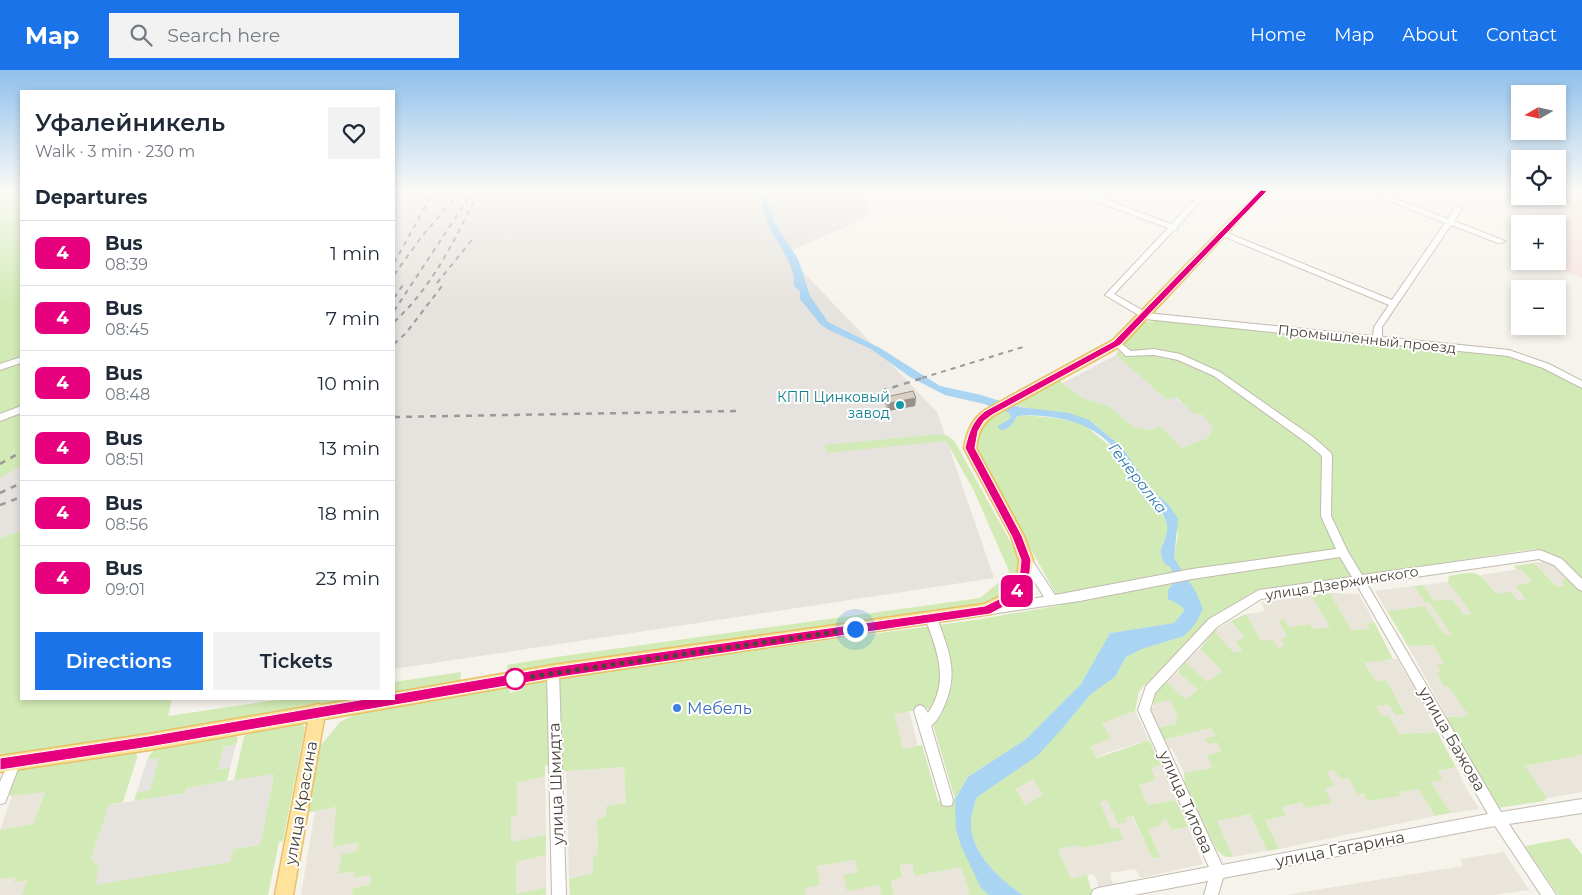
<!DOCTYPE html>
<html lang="en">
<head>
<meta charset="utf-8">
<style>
  body { margin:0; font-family:Montserrat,sans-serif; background:#f2f2f3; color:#1f2937; height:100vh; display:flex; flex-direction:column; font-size:19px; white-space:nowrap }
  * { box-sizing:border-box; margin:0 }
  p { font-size:16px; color:#747a83 }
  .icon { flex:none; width:28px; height:28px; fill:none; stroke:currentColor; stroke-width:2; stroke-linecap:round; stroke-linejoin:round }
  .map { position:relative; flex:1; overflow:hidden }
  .details { position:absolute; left:20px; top:20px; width:375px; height:610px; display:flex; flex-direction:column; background:#fff; border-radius:0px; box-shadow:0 2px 8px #0003 }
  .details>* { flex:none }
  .badge { padding:0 10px; border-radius:8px; font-size:18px; line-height:32px }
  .needle { width:32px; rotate:261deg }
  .buttons { position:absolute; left:1511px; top:15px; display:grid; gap:10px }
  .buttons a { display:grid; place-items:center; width:55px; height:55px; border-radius:0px; background:#fff; box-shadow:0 2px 8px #0003; font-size:25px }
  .you { position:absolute; width:25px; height:25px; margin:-12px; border:4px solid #fff; border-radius:50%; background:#1a73e8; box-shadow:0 0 0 8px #1a73e833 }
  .map>.badge { position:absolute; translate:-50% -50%; box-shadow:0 0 0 2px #fff }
  h2 { padding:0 15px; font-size:19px; line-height:45px }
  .round { display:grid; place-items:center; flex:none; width:52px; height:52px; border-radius:0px; background:#f2f2f3 }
  .summary { display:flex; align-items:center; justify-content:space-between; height:85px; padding:0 15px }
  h1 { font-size:24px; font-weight:600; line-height:38px }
  .cta { display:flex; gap:10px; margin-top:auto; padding:10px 15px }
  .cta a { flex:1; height:58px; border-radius:0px; background:#1a73e8; color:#fff; font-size:20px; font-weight:600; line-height:58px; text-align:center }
  .cta a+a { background:#f2f2f3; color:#1f2937 }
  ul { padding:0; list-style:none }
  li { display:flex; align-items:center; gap:15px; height:65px; padding:0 15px; border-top:1px solid #e0e1e3 }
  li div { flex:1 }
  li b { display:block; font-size:19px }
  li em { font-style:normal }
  li .badge { min-width:55px; font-weight:700; text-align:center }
  header { display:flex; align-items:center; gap:30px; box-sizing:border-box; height:70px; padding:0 25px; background:#1a73e8; color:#fff }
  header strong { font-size:24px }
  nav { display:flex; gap:28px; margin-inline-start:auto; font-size:18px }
  .search { width:350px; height:45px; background:#f2f2f3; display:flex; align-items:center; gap:12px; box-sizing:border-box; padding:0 18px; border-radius:0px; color:#747a83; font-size:19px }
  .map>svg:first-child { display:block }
</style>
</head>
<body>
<header>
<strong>Map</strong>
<div class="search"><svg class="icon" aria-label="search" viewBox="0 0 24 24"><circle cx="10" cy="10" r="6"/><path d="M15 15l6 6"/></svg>Search here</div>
<nav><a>Home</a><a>Map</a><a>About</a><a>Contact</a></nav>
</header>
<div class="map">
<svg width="1582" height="825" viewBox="0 0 1582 825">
  <rect width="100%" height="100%" fill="#f6f3ec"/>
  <g fill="#eae5da">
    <path d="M1550 491 1569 508 1561 511 1565 514 1557 517 1534 493Z"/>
    <path d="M1520 499 1532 513 1515 517 1525 530 1518 531 1496 524 1481 505Z"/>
    <path d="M1448 512 1472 544 1464 545 1434 531 1423 515Z"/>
    <path d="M1414 516 1426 532H1429L1451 564 1445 565 1425 536 1387 541 1375 521Z"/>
    <path d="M1330 523 1359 524 1374 552 1366 553 1369 559 1351 560Z"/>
    <path d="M1311 525 1331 557 1313 560 1309 554 1289 557 1278 551 1288 568 1285 576 1278 578 1261 572 1246 544 1265 541 1261 532Z"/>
    <path d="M1231 551 1244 568 1243 579 1234 584 1214 561Z"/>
    <path d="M1433 575 1444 594 1441 603H1438L1470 646 1447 647 1408 576Z"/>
    <path d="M1200 579 1222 601 1207 613 1185 592Z"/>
    <path d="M1397 589 1421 629 1437 662 1399 664 1389 646H1382L1376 636 1389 635 1395 645 1405 643 1386 610 1376 611 1365 592Z"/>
    <path d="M1178 602 1198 620 1185 629 1167 612Z"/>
    <path d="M1170 630 1178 646 1177 653 1158 658 1148 638 1154 637 1153 634Z"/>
    <path d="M909 641 918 676 903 679 893 644Z"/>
    <path d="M1135 641 1149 670 1106 683 1097 688 1090 677 1111 668 1102 653Z"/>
    <path d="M1211 658 1215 666 1205 668 1217 672 1221 682 1213 698 1184 703 1172 678 1167 679 1163 670Z"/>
    <path d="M1582 685V722L1547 728 1524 696Z"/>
    <path d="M1161 695 1176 730 1148 735 1138 714 1156 710 1151 697Z"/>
    <path d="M624 697 626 733 606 736V747L597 749 598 784 593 786V804L569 809 566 701Z"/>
    <path d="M1456 697 1467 720 1479 739 1451 743 1431 712 1443 710 1437 701Z"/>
    <path d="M1334 700 1340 709 1348 708 1358 725 1400 726 1398 722 1419 719 1435 746 1279 779 1265 750 1286 746 1282 737 1302 732 1332 733 1323 718 1326 701Z"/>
    <path d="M545 706 546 765 511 773V746L517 745V713Z"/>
    <path d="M1033 709 1043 725 1025 735 1016 719Z"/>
    <path d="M45 721 33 754 0 760 12 726Z"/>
    <path d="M1107 730 1127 751 1126 748 1132 746 1152 788 1160 787 1148 759 1162 755 1160 750 1167 749 1172 760 1188 757 1203 794 1140 808 1136 799 1110 803 1113 814 1099 817 1094 804 1071 809 1058 778 1078 774 1111 759 1100 732Z"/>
    <path d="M337 737 333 776 358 772 357 781 338 804 356 801 355 808 371 805 370 816 353 818 352 825H301L315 741Z"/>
    <path d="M1250 744 1267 781 1233 787 1216 751Z"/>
    <path d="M1504 782 1529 820 1492 825H1285L1463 796 1460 789Z"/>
    <path d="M546 785V817L516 824V792Z"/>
    <path d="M856 790 858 802 879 815 881 825H806L804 818 820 815 817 796Z"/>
    <path d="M912 792 915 806 961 797 969 821 968 825H894L891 811 902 807 900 795Z"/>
    <path d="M16 806 15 812 27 810 22 825H0V809Z"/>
  </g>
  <g fill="#e6e2dd">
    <path d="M395 121H864L868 147 785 183 937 342 994 508 394 599V123Z"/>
    <path d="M1116 285 1167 330 1175 327 1193 343 1203 345 1213 358 1207 368 1182 378 1161 356 1150 360 1133 357 1109 336 1082 328 1063 313Z"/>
    <path d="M21 395V461L0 468V408Z"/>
    <path d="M274 703 260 775 233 779 230 792 95 815 91 788 109 735 185 723 187 718Z"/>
  </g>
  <path fill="#f6e3e0" d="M1558 121H1582V208L1540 191H1558V154H1528L1541 126H1558Z"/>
  <g fill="#d2eab5" fill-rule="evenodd">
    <path d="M0 121H21V395L0 408Z"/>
    <path d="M1159 251 1510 285 1526 290 1582 317V510L1548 483 1535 479 1255 521 1210 550 1139 621 1135 641 1102 653 1111 668 1090 677 1097 688 1149 670 1161 695 1151 698 1156 710 1139 715 1148 735 1176 730 1188 757 1172 760 1166 749 1161 750 1162 755 1148 759 1160 787 1152 788 1133 746 1126 748 1127 752 1118 754 1107 730 1100 732 1111 759 1119 758 1123 770 1080 778 1078 775 1058 779 1071 809 1087 805 1091 819 1100 825H1023C1000 810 969 781 971 751 971 744 975 735 976 728L1002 710 1061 660 1091 624 1115 607 1126 587 1142 579 1184 566 1196 522 1174 488 1178 464 1169 435 1147 416 1123 378 1089 350 1014 335 1060 311 1082 328 1109 336 1133 357 1150 360 1161 356 1182 378 1207 368 1213 358 1203 345 1193 343 1176 327 1167 330 1116 285C1120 275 1136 256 1146 252 1150 251 1155 251 1159 251ZM1033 709 1043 725 1025 735 1016 719Z"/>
    <path d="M1003 341 1009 343 1011 348 1006 350 1023 345 1055 348 1078 352 1087 357 1120 385 1126 401 1166 450 1168 460 1160 482 1164 493 1171 498 1173 513 1168 520 1185 540 1174 553 1110 563 1081 614 1026 669 968 707 955 729 981 818 989 825H968L969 821 961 797 915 806 912 793 900 795 902 807 891 811 894 825H881L879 815 847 821 844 805 858 802 855 790 817 796 820 815 805 818 806 825H570L569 809 593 803V786L598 784 597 749 606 747V736L626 733 624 697 566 701 545 695V706L517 713V745L511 747V772L546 765V785L516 792V824L546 817V825H352L353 818 370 815 371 805 354 808 355 801 338 804 342 784 357 781 358 772 333 777 336 737 306 743 317 680 340 652 362 641 509 616 510 623 521 620 522 613 553 608 975 550 1062 535 984 395C972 368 975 355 1003 341ZM928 638 955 729 938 731 922 675 903 679 894 644Z"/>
    <path d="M942 364 948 366 955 372 1015 480 1018 493V503L1014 513 1006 525 992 532 970 537 507 602V595L570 585 980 528 1008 505 1009 501 973 419 946 371 827 383 825 375Z"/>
    <path d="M21 461V629H172L168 646 282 629H367L151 666 0 689V468Z"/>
    <path d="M1534 493 1557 517 1564 515 1561 510 1569 508 1582 521V685L1525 696 1547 728 1544 731 1498 738 1446 651 1447 647 1469 646 1448 616H1444L1437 603 1441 602 1437 595 1444 594 1433 575 1408 576 1387 541 1425 536 1445 565 1451 564 1429 532 1426 533 1414 516 1423 515 1434 531 1452 529 1464 545 1472 544 1448 512 1449 506C1479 501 1477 500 1496 524L1511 522 1518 531 1525 529 1515 516 1532 512 1520 499 1517 500 1514 496Z"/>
    <path d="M1330 523 1351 560 1369 559 1366 553 1374 552 1393 589 1365 593 1376 611 1386 610 1405 644 1395 645 1389 635 1376 636 1382 646H1389L1399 664 1437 662 1456 697 1438 701 1443 710 1431 712 1451 743 1435 746 1419 719 1399 722 1400 726 1368 731 1364 724 1358 725 1348 708 1340 709 1334 700 1327 701 1334 716 1324 718 1332 733 1305 738 1302 732 1282 737 1286 746 1265 750 1279 779 1267 781 1250 744 1217 751 1233 787H1225L1217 780 1185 717 1184 703 1212 698 1207 685 1221 682 1217 672 1208 674 1205 668 1215 666 1211 658 1163 670 1158 658 1177 653 1175 647 1178 646 1170 630 1153 634 1155 623 1167 612 1185 629 1198 620 1178 602 1185 592 1207 612 1222 601 1200 579 1214 561 1234 583 1242 580 1236 572 1244 567 1231 551 1246 544 1261 571 1273 570 1278 578 1284 576 1281 569 1287 567 1278 550H1284L1289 557 1309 554 1313 559 1330 557 1311 525Z"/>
    <path d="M461 602 460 613 394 624V612Z"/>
    <path d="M297 650 305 657 283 771 279 772 268 825H22L27 810 14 813 16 807 0 809V760L33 754 45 722 12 726 8 724 17 702 27 695 136 678 137 688 123 732 109 735 91 788 99 798 95 815 230 792 233 779 260 775 274 704 234 710 244 667 252 657Z"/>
    <path d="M231 661 238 668 236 675 224 677 218 699 230 698 227 711 187 718 185 723 134 731 137 722 150 719 159 688 147 690C157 665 206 665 231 661Z"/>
    <path d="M1569 768 1582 785V825H1558L1525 776Z"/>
  </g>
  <g fill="#e5e3e0">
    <path d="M236 675 230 698 218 699 224 677Z"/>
    <path d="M159 688 150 720 137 722 147 690Z"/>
  </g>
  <path fill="#a9d4f2" d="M760 121H765L774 152 798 189 810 226 828 252 880 278 940 316 981 325 1020 337 1069 343 1089 350 1123 378 1147 416 1169 435 1178 449 1174 488 1196 522 1203 539 1196 553 1184 566 1142 579 1126 587 1115 607 1091 624 1061 660 1037 686 976 728C975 735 971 744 971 751 969 781 1000 810 1023 825H989L981 818 961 776 956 759 955 729 968 707 1026 669 1081 614 1110 563 1174 553 1185 540 1178 534 1168 529V520L1173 513 1171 498 1164 493 1160 482C1162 476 1166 468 1167 461 1170 442 1144 428 1135 415 1128 406 1125 392 1119 384 1099 358 1074 349 1043 346 1033 346 1025 344 1016 347 1013 354 1009 360 1000 360L998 356 1011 348 1009 343 984 334 945 325 910 307 871 279 829 260 821 255 800 229V221L794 216C796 194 775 172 767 152 763 142 762 131 760 121Z"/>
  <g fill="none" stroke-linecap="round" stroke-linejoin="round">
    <defs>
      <g id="minor">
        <path d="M1064 121H1079L1089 123 1171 154 1203 121H1210L1177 157V160H1174L1114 224 1147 243 1373 266 1374 257 1389 235 1218 164 1222 162H1225L1392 230 1445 153 1364 121H1374L1448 149 1455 137H1461L1462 139 1454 151 1505 171 1501 173H1498L1451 155 1382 257V267L1509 280 1549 294 1582 311V318L1543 298 1508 286 1145 249 1105 225 1168 158 1084 127Z"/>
        <path d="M1117 270 1131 281 1154 279 1180 284 1220 302 1313 367 1330 382 1332 385 1331 446 1347 480 1362 505 1540 480 1562 489 1582 509V521L1578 519 1554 495 1539 489 1367 514 1501 742 1582 729V743L1509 754 1556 825H1541L1495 756 1223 808 1218 825H1204L1208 811 1134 825H1091L1093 820 1098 818 1209 797 1138 640 1146 616 1209 549 1259 520 1352 507 1340 487 1192 509 1080 531 991 544 987 542 985 539 987 536 991 534 1044 527 1021 490 1022 487 1026 486 1030 487 1055 525 1192 499 1336 479 1321 446 1322 386 1307 373 1214 306 1178 290 1154 285 1126 286 1113 273ZM1357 515 1488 744 1222 795 1150 640 1155 623 1217 557 1261 529Z"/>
        <path d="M21 287V293L0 300V294Z"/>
        <path d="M21 336V343L0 351V344Z"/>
        <path d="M931 543 935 545 937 548C948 579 959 601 945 634 942 642 938 650 931 656L953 730 952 735 947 736 942 735 941 730 914 641 916 637 920 635 924 637 928 643C950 611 937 580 925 548L927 545Z"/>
        <path d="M553 597 557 598 559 602 566 825H552L547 602 549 598Z"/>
        <path d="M15 685 19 687 21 691 5 733 0 734V712L11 687Z"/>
      </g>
      <path id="major" d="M1258 121H1267L1121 276 993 346C981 355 979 363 976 378L1024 466 1033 490 1029 516 1017 531 991 544 553 609 324 649 293 825H275L308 652 149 680 0 702V686L149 664 312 636 318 634 321 635 358 629H394V623L553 595 984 534 1007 523 1017 510 1019 490 1011 466 964 378C967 362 971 350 985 340L1113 270Z"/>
    </defs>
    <use href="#minor" stroke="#c2bbae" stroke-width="2"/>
    <use href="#major" stroke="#e6c16a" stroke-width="3"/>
    <use href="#minor" fill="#fff" fill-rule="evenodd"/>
    <use href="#major" fill="#ffe39c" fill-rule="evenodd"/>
    <g stroke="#9a9a9a" stroke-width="2" stroke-dasharray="5 5" stroke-linecap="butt">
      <path d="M394 193 434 121"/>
      <path d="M394 205 422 166 461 121"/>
      <path d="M437 213 475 166"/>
      <path d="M394 228 405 212"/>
      <path d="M394 241 473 121"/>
      <path d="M394 252C434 215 455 169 479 121"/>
      <path d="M394 274 406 263 442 216"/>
      <path d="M922 308 1023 277"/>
    </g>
    <g stroke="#9a9a9a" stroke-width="2.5" stroke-dasharray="6 6" stroke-linecap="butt">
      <path d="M881 321 926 307"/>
      <path d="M394 347 739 341"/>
      <path d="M0 394 21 382"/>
      <path d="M0 423 21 413"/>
      <path d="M0 435 21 427"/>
    </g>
  </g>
  <path fill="#bab2a6" d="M886 327 916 328 915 336 888 341 885 334Z"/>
  <path fill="#979187" d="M916 328 915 336 888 341 889 333Z"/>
  <path fill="#d8cfc1" stroke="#979187" d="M913 321 916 328 889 333 886 327Z"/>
  <linearGradient id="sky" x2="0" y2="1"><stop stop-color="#8fc1ec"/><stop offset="0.51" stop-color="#fbfaf6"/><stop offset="1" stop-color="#fbfaf6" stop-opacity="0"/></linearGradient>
  <rect width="1582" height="237" fill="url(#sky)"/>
  <path fill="#e6007e" stroke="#fff" d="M1261 120 1267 121 1120 275 992 345 984 351 978 361 975 378 1022 466 1031 490 1029 512 1016 530 990 544 553 608 149 677 0 700V688L149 666 553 597 985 536 1009 524 1019 511 1021 490 1012 467 965 378C969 362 972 351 985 341L1114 271Z"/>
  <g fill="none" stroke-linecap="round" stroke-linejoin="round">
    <path stroke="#4b4439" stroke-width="5" stroke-dasharray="0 9" d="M515 609 855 559"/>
  </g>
  <circle fill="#0f9aa8" stroke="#fff" stroke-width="2" cx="900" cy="335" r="5"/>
  <circle fill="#fff" stroke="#e6007e" stroke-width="2.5" cx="515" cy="609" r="10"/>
  <circle fill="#3f7fe0" stroke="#fff" stroke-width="2" cx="677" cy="638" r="5"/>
  <g text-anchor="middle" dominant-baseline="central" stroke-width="4" stroke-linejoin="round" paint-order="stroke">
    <g font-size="14" fill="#4b4439" stroke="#fff">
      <text transform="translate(1367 269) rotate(6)">Промышленный проезд</text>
      <text transform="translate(1342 513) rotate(-9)">улица Дзержинского</text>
    </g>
    <g font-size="14" fill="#0d838f" stroke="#fff" text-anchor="end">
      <text x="890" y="327">КПП Цинковый<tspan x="890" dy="16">завод</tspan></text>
    </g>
    <g font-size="15" font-style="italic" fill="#2e7ab2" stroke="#fff">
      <text transform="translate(1138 408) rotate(52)">Генералка</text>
    </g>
    <g font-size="16" fill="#366cbe" stroke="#fff" text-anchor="start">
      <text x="687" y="638">Мебель</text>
    </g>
    <g font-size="16" fill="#4b4439" stroke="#fff">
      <text transform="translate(1452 669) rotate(60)">улица Бажова</text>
      <text transform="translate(556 714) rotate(-92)">улица Шмидта</text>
      <text transform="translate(1186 732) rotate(66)">улица Титова</text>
      <text transform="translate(301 733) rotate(-80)">улица Красина</text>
      <text transform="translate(1340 779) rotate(-11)">улица Гагарина</text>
    </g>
  </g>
</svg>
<div class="buttons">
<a><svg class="needle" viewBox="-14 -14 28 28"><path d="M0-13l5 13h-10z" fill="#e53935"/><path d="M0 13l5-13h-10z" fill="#747a83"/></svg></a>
<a><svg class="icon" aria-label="locate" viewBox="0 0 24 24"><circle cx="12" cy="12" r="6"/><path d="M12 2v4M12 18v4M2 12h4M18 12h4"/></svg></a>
<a>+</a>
<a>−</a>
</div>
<div class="you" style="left:855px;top:559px"></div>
<b class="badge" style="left:1017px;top:521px;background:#e6007e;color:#fff">4</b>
<section class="details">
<div class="summary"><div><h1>Уфалейникель</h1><p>Walk · 3 min · 230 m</p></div><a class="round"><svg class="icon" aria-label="heart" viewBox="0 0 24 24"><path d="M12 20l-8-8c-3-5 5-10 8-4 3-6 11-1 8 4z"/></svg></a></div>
<h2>Departures</h2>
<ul>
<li><span class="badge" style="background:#e6007e;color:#fff">4</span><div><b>Bus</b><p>08:39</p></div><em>1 min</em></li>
<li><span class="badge" style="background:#e6007e;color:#fff">4</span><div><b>Bus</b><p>08:45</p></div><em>7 min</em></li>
<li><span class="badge" style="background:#e6007e;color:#fff">4</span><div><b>Bus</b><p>08:48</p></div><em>10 min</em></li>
<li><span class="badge" style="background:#e6007e;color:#fff">4</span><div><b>Bus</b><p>08:51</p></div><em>13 min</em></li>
<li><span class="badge" style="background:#e6007e;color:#fff">4</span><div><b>Bus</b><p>08:56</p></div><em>18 min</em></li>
<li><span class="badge" style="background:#e6007e;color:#fff">4</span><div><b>Bus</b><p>09:01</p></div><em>23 min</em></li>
</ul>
<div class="cta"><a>Directions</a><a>Tickets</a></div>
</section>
</div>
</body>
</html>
